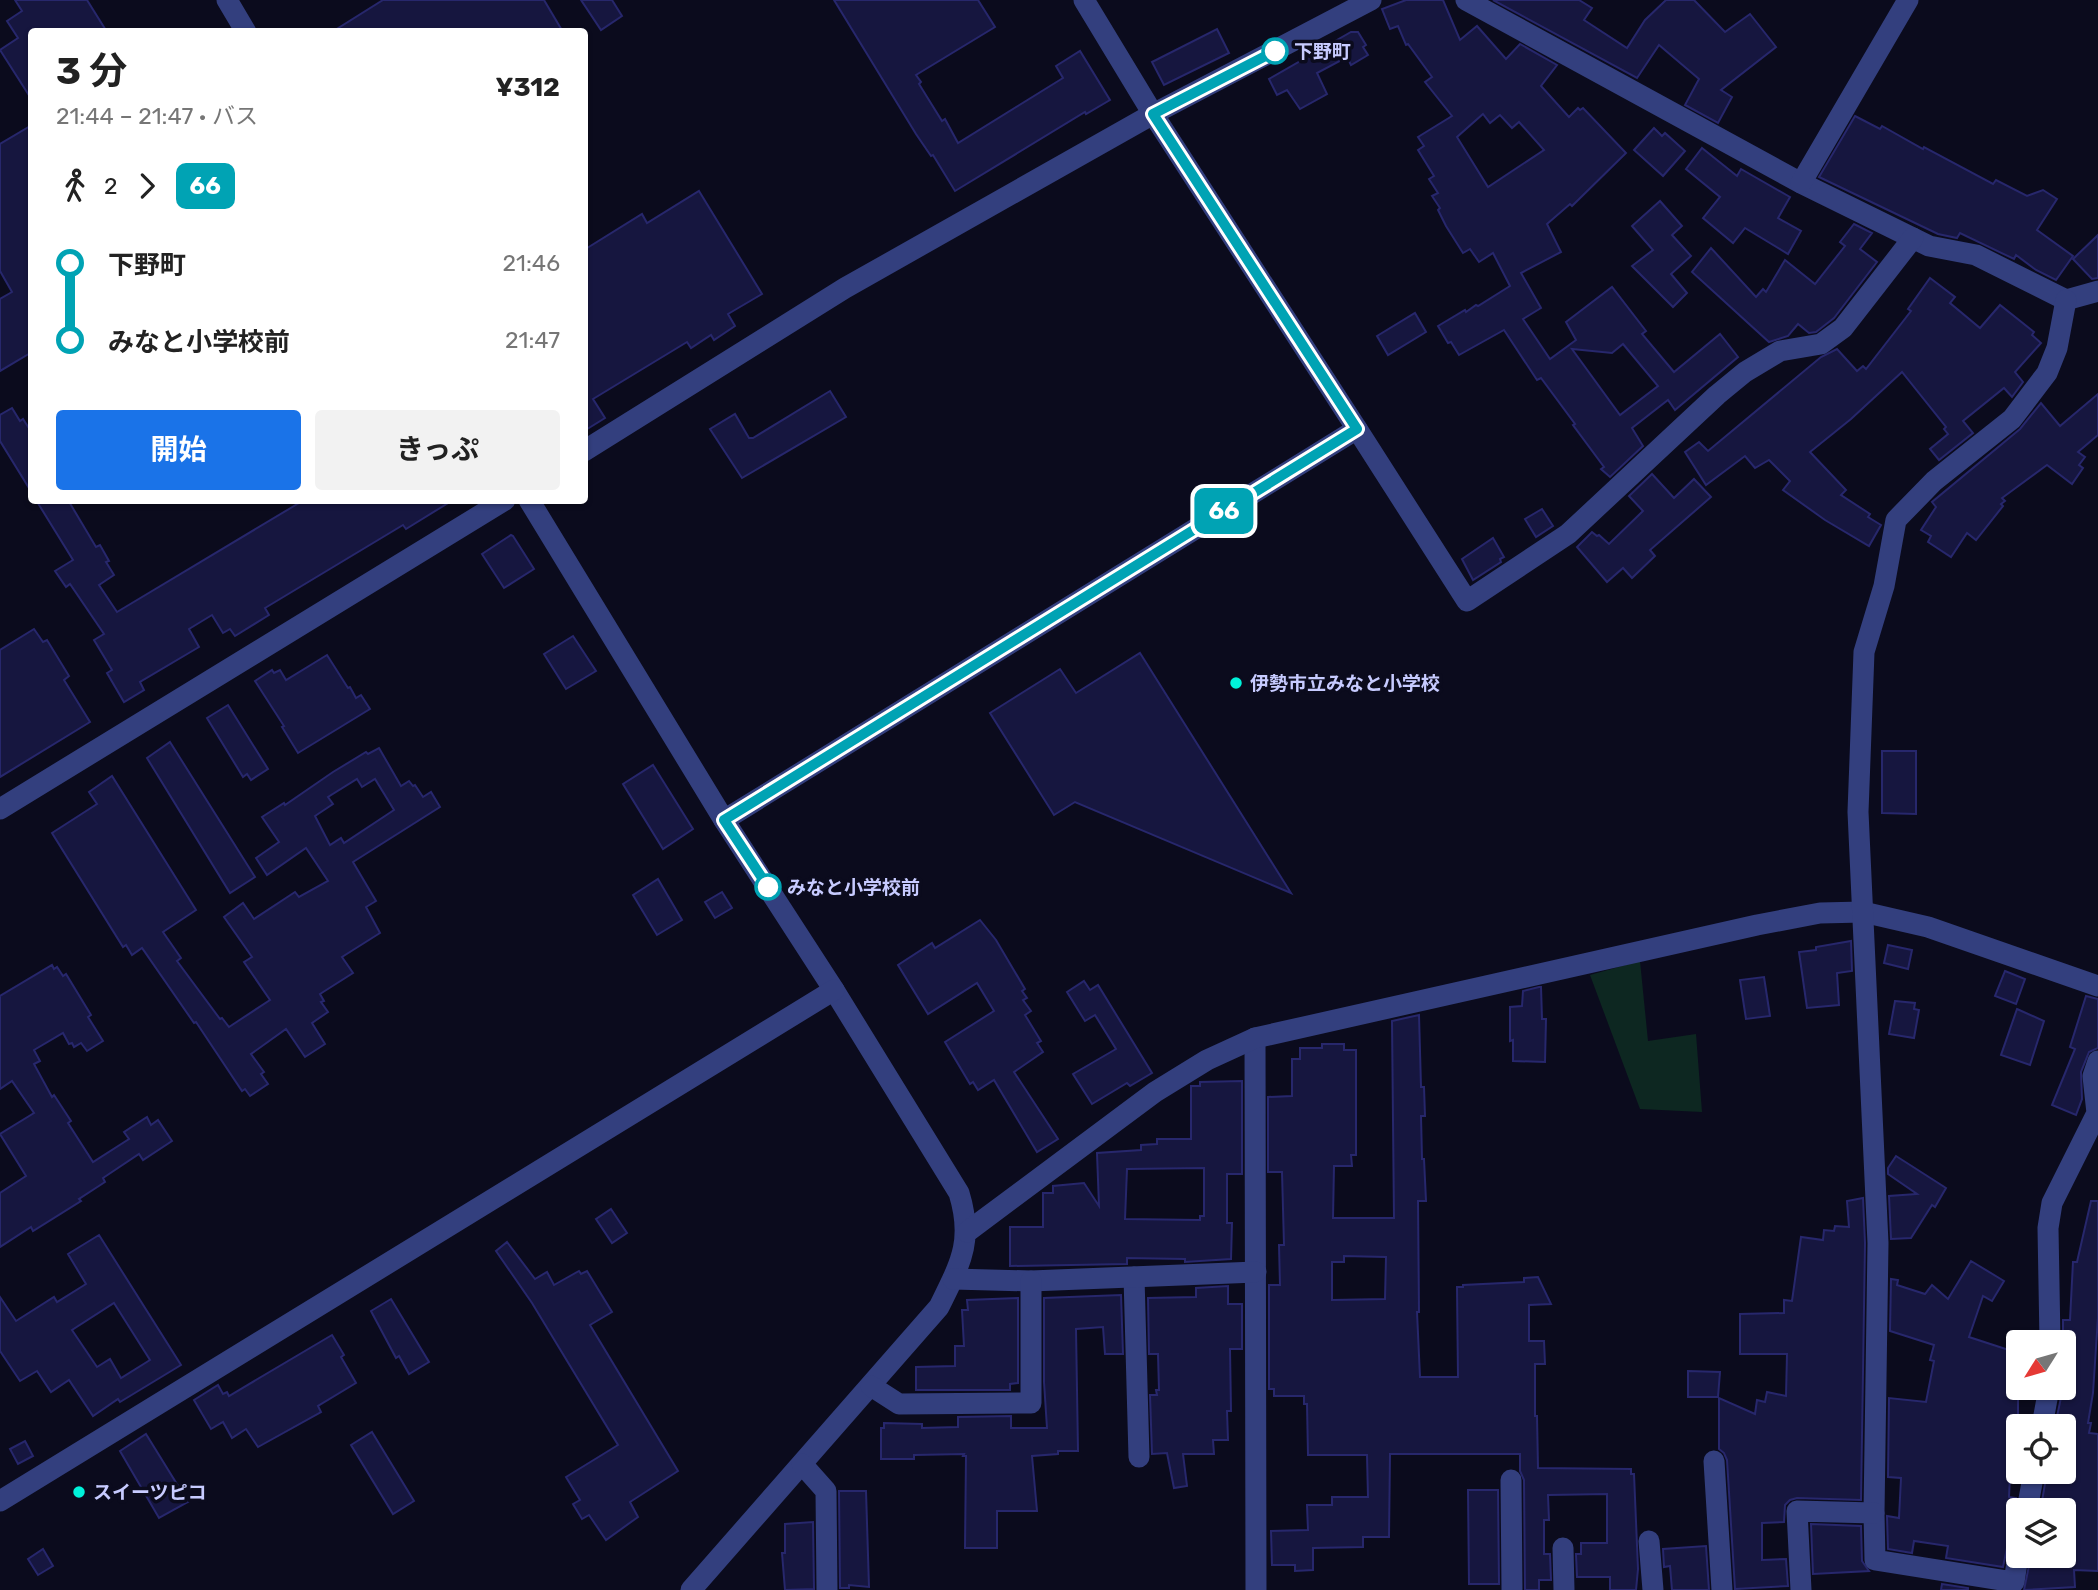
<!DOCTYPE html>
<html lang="ja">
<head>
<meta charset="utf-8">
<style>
  body { margin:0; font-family:Rubik,"Noto Sans JP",sans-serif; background:#f2f2f2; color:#222; height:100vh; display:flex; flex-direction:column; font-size:26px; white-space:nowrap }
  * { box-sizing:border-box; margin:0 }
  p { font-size:23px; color:#767676 }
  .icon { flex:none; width:38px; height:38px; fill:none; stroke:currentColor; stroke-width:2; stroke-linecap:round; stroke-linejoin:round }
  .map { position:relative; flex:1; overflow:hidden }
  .sheet { position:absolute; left:28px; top:28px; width:560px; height:476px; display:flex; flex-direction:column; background:#fff; border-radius:7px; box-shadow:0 2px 5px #0004 }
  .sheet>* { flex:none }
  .badge { padding:0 14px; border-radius:10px; font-size:24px; line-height:46px }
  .needle { width:46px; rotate:233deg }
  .buttons { position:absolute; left:2006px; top:1330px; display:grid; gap:14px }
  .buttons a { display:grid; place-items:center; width:70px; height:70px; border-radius:7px; background:#fff; box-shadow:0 2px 5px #0004; font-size:35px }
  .map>.badge { position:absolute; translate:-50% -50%; box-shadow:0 0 0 4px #fff }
  .legs { display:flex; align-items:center; gap:10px; height:77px; padding:0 28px; font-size:23px }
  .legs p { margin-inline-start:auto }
  .head { display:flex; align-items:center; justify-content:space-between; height:119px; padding:0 28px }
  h1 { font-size:38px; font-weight:700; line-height:52px }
  .cta { display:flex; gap:14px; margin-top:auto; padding:14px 28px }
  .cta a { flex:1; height:80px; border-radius:7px; background:#1a73e8; color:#fff; font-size:28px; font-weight:700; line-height:80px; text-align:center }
  .cta a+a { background:#f2f2f2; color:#222 }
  ul { padding:0 28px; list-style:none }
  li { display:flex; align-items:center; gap:24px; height:77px; font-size:26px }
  li i { display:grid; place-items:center; width:10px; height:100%; margin:0 9px; background:currentColor }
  li i::after { content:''; width:18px; height:18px; margin:-9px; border:5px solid; border-radius:50%; background:#fff }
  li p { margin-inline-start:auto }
  li:first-child i { background:linear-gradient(#0000 50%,currentColor 0) }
  li:last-child i { background:linear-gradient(currentColor 50%,#0000 0) }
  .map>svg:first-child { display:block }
</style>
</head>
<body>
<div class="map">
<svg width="2098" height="1590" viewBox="0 0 2098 1590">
  <rect width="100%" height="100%" fill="#0b0b1d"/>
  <path fill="#0d2721" d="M1640 961 1648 1041 1696 1034 1702 1112 1640 1109 1590 975Z"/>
  <g fill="#16163f" stroke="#27276c" stroke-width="2" fill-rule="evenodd">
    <path d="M15 0H87L107 32H32V100L0 50 18 38 7 21 22 11Z"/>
    <path d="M383 0H544L563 32H332Z"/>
    <path d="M581 0H612L622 16 601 30Z"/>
    <path d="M834 0H978L995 27 916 75 921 82 919 84 942 121 945 119 958 143 1063 78 1056 66 1080 51 1110 100 1086 114 1085 112 955 191 933 155 931 156 916 134Z"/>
    <path d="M1406 0H1443L1460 40 1477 26 1506 59 1520 44 1557 65 1541 86 1569 117 1578 108 1580 110 1583 108 1626 153 1572 206 1570 204 1547 224 1561 252 1521 273 1541 308 1523 319 1550 359 1576 340 1566 322 1612 287 1646 331 1642 334 1674 372 1720 334 1738 357 1675 410 1668 400 1632 428 1643 446 1610 477 1601 469 1604 467 1573 425 1575 424 1541 378 1537 380 1504 330 1459 355 1451 342 1448 343 1438 326 1465 310 1466 312 1476 305 1478 306 1510 286 1493 253 1479 262 1470 249 1463 253 1446 226 1438 210 1440 208 1432 196 1438 193 1429 179 1434 176 1418 150 1424 146 1418 137 1452 116 1425 82 1432 77 1408 44 1406 45 1398 26 1390 29 1382 9ZM1483 114 1490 123 1500 115 1512 128 1519 122 1544 150 1488 187 1457 137ZM1623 344 1658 386 1620 415 1572 349 1612 353Z"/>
    <path d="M1493 0H1579L1592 8 1584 20 1627 48 1645 20 1666 0H1694L1725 32 1750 14 1776 47 1721 90 1732 97 1718 123 1685 105 1699 79 1659 45 1637 78Z"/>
    <path d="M1217 29 1229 53 1164 85 1152 62Z"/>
    <path d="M1351 32H1358L1366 45 1363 47 1368 55 1351 65 1347 57 1317 73 1327 94 1300 109 1287 90 1277 95 1269 79Z"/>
    <path d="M1855 116 1880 129 1882 126 1923 149 1924 147 1993 184 1996 180 2027 196 2043 190 2057 199 2037 230 2073 256 2056 280 2036 270 2016 255 2014 259 1960 233 1957 238 1938 234 1819 177Z"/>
    <path d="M32 125V352L0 371V299L12 292 0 271V144Z"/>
    <path d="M1654 128 1662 136 1665 133 1685 151 1663 176 1634 150Z"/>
    <path d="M1702 148 1737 176 1741 169 1790 197 1778 218 1801 231 1788 254 1745 228 1733 243 1703 218 1720 197 1686 169Z"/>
    <path d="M699 191 762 294 728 314 735 326 714 340 711 335 691 348 687 342 593 399 605 418 584 431V250L642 214 647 223Z"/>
    <path d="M1660 201 1682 226 1672 235 1691 256 1671 274 1687 293 1673 307 1632 266 1653 250 1632 226Z"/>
    <path d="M1854 224 1872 233 1860 249 1877 262 1834 318 1816 332 1809 333 1798 324 1788 336 1769 342 1692 272 1711 248 1756 297 1763 289 1766 292 1785 260 1815 284 1845 246 1840 242Z"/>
    <path d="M2098 235V278L2092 279 2073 259Z"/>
    <path d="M1930 278 1955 297 1950 303 1980 328 2000 305 2034 332 2032 335 2041 343 2015 372 2023 382 2012 397 2004 388 1963 421 1973 433 1939 460 1930 449 1948 434 1944 429 1946 427 1902 372 1851 419 1810 452 1846 490 1841 495 1870 514 1868 517 1881 525 1869 546 1825 520 1783 490 1790 481 1769 460 1755 468 1745 456 1706 485 1685 452 1699 442 1708 451 1821 357 1837 349 1857 371 1863 366 1866 369 1911 311 1908 309Z"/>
    <path d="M1415 313 1426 332 1388 355 1377 336Z"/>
    <path d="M830 391 846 417 742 478 710 429 735 414 749 438H753Z"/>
    <path d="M2098 394V435L2078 452 2085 457 2079 465 2083 468 2072 484 2047 465 2002 498 2005 501 2001 504 2003 506 1976 540 1967 533 1951 557 1928 542 1931 536 1921 530 1936 507 1932 502 2020 429 2041 403 2060 426Z"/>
    <path d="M12 408 20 421 23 419 32 433V493L0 441V415Z"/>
    <path d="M1652 474 1674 498 1694 479 1711 497 1650 550 1655 556 1632 578 1623 568 1607 582 1577 547 1592 532 1597 536 1599 535 1609 544 1643 511 1629 496Z"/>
    <path d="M36 500H68L96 547 100 545 109 561 106 562 114 575 99 585 117 612 304 500H453L406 529 403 525 265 608 269 615 235 636 230 629 223 633 212 615 189 629 199 647 140 682 144 690 124 702 107 673 112 670 94 640 104 634 70 584 66 587 55 571 73 560Z"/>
    <path d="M1542 509 1553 526 1536 537 1525 519Z"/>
    <path d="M511 535 513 536 534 569 504 588 482 554Z"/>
    <path d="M1493 538 1504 557 1500 559 1501 562 1473 580 1462 559Z"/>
    <path d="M34 629 43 642 47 640 69 676 64 680 90 722 0 777V650Z"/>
    <path d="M573 636 596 671 566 689 544 654Z"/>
    <path d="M1140 653 1291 893 1075 802 1054 815 990 713 1060 669 1076 693Z"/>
    <path d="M327 655 348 688 350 687 356 698 361 695 370 709 298 753 282 727 284 726 255 681 272 670 274 673 280 670 286 680Z"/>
    <path d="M228 705 268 769 251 780 247 774 243 777 207 718Z"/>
    <path d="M170 742 255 877 230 893 147 758Z"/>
    <path d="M379 748 401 786 409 781 413 786 415 785 423 797 431 792 440 807 353 862 376 901 366 907 380 933 342 957 353 973 320 994 324 1001 321 1002 328 1012 312 1023 325 1044 305 1057 286 1029 251 1054 264 1072 261 1074 268 1084 250 1096 245 1089 242 1091 196 1022 194 1023 142 948 132 955 126 945 123 947 52 833 97 804 89 792 112 776 196 910 163 932 181 958 177 961 220 1019 222 1018 229 1027 270 1000 244 962 252 957 224 917 243 903 254 919 295 892 299 897 328 881 306 848 267 875 256 858 279 842 262 817 284 803 285 805 333 772 366 752 368 754ZM357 779 362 787 375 779 394 810 344 843 341 838 330 845 315 816 333 804 328 797Z"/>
    <path d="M1882 751H1916V814L1882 813Z"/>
    <path d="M653 765 693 829 663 849 623 784Z"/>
    <path d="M658 879 682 920 657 935 633 895Z"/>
    <path d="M722 892 732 908 715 918 705 902Z"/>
    <path d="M980 920 996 940 1025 989 1022 991 1027 998 1023 1000 1031 1011 1025 1015 1041 1041 1037 1043 1043 1052 1014 1072 1058 1139 1037 1152 994 1080 978 1090 973 1082 970 1084 945 1042 994 1011 977 983 928 1014 898 965 932 943 935 948Z"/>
    <path d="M1851 941 1852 971 1837 973 1839 1005 1807 1008 1799 952 1816 950V947Z"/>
    <path d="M1888 945 1912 950 1908 969 1884 963Z"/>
    <path d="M52 965 54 969 57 967 63 976 66 974 91 1015 88 1017 103 1041 87 1051 81 1043 74 1047 72 1043 69 1044 63 1033 34 1050 40 1061 34 1064 52 1097 54 1095 71 1121 68 1123 93 1162 129 1139 124 1132 147 1117 151 1125 158 1120 172 1141 143 1160 139 1154 103 1178 105 1182 79 1199 81 1201 33 1231 31 1227 0 1247V1193L26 1176 0 1134 34 1113 12 1081 0 1089V996Z"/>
    <path d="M2005 971 2025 979 2016 1004 1995 996Z"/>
    <path d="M1764 977 1770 1016 1746 1019 1740 980Z"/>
    <path d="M1084 981 1090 990 1098 985 1152 1073 1130 1086 1127 1083 1092 1104 1073 1074 1116 1049 1095 1015 1085 1021 1067 992Z"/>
    <path d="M1539 987H1541L1542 1019H1546L1545 1062 1513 1061V1040L1510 1041V1007L1522 1006 1523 991Z"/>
    <path d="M2086 996 2098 999V1048L2089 1052 2081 1072 2082 1099 2076 1115 2052 1105 2075 1049 2070 1047Z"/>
    <path d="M1895 1001 1915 1003 1914 1009 1919 1010 1914 1038 1889 1034Z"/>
    <path d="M2017 1009 2044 1021 2030 1065 2001 1055Z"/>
    <path d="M1419 1015 1421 1087H1424L1425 1116H1421L1422 1159H1424L1426 1201H1418L1419 1312H1417L1420 1377H1458L1457 1287H1463V1285L1524 1282V1278L1538 1277 1551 1304 1529 1305V1341H1544L1545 1364H1535V1416H1537L1538 1468 1631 1469V1474H1634L1638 1569 1636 1590H1610V1577H1577L1576 1554H1581V1543H1607V1494L1548 1495 1549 1520H1544V1554H1550L1551 1580H1539V1590H1525L1524 1480 1520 1471V1454H1390L1389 1537H1363V1547L1313 1548V1570L1295 1571V1565H1272L1271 1531 1308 1530 1307 1505H1332V1497H1368L1367 1455H1308L1307 1404H1304V1396H1274V1389H1269V1285H1280L1279 1245H1284L1282 1172H1268V1097L1292 1096V1059H1300V1048H1322V1044H1344V1050H1356V1155H1351L1352 1166H1334L1333 1218H1394L1392 1021ZM1344 1256 1386 1257 1385 1299 1332 1300V1262H1344Z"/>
    <path d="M1242 1081V1174H1227V1223H1232L1231 1259 1185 1262V1259L1127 1258V1264L1010 1266V1227H1043V1193H1053V1186L1084 1183 1099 1206 1097 1153 1141 1150V1145L1157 1144V1139H1191V1086H1200V1082ZM1204 1168V1216H1200V1220L1125 1219 1127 1169Z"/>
    <path d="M1896 1156 1946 1188 1935 1207 1932 1205 1911 1238 1891 1239 1889 1196 1917 1194 1888 1174V1168Z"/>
    <path d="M1863 1198 1865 1243 1861 1500 1797 1498 1790 1500 1785 1505 1784 1522 1762 1523V1560L1786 1559 1788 1586 1735 1589 1727 1460 1724 1453 1719 1449V1398L1755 1414 1757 1400 1765 1402 1767 1392 1786 1396 1787 1354H1740V1314L1784 1313V1300L1792 1301 1801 1237 1823 1240 1824 1230 1834 1231 1835 1226 1849 1227 1847 1201Z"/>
    <path d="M2091 1201H2098V1317L2093 1393 2088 1423H2091L2089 1433 2098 1434V1571L2074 1570 2075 1587 2024 1590 2031 1556H2063V1503L2042 1501 2047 1472H2063V1426H2055L2063 1388 2065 1342H2063V1320H2070L2073 1262H2077Z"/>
    <path d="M611 1209 627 1233 612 1243 596 1219Z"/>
    <path d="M99 1235 181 1365 120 1402 118 1399 93 1416 69 1380 51 1392 37 1371 20 1381 0 1351V1297L16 1321 54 1297 57 1302 86 1284 68 1254ZM114 1303 150 1360 121 1378 110 1359 97 1367 72 1330Z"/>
    <path d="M507 1242 535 1279 547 1272 554 1285 579 1271 581 1274 587 1271 612 1312 590 1325 678 1471 630 1502 638 1517 606 1540 589 1515 582 1519 573 1504 580 1500 566 1477 618 1445 532 1303 496 1251Z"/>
    <path d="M1971 1261 2004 1281 1992 1301 1983 1296 1969 1337 2018 1353V1454H2011L2009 1497 2016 1498 2014 1508 2018 1519V1543L2007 1548 2003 1567 1946 1558 1948 1546 1914 1541 1912 1553 1888 1549 1887 1516 1899 1518 1901 1478 1888 1477 1889 1398 1926 1402 1934 1361 1930 1360 1934 1345 1890 1331 1891 1279 1898 1280 1897 1285 1925 1294 1932 1285 1948 1299Z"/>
    <path d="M1228 1286V1304H1242V1349H1230L1231 1411H1227L1228 1440H1213L1214 1454H1183L1187 1486 1174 1488 1167 1453 1152 1454 1150 1395H1157L1156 1390H1159L1158 1354H1149L1148 1298 1196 1297V1288Z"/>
    <path d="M1121 1295 1123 1354H1105L1103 1327 1076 1329 1078 1451H1058V1454L1032 1456 1037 1511H997V1548H965L966 1456H963L964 1454 914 1455V1459H881V1428H884V1423L922 1424V1428L958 1427V1417L1011 1416V1428H1047L1044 1382V1298Z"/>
    <path d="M1018 1298V1383L1010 1384V1390H916V1367L955 1366V1346H964L962 1310H968L967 1300Z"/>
    <path d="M391 1299 429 1362 409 1374 399 1356 396 1358 371 1311Z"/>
    <path d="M332 1335 344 1355 341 1357 356 1383 318 1406 321 1412 258 1447 246 1429 232 1438 223 1422 211 1429 194 1400 218 1385 223 1394 227 1392 229 1396Z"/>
    <path d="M1688 1371 1720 1372 1718 1397H1688Z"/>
    <path d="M372 1432 414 1501 393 1514 351 1445Z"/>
    <path d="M146 1434 188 1502 159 1518 120 1451Z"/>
    <path d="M25 1441 33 1456 18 1464 10 1449Z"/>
    <path d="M1468 1490H1498L1499 1584H1469Z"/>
    <path d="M839 1491H866L869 1587 849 1585V1588H840Z"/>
    <path d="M813 1522 814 1589 785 1590 782 1553H785V1524Z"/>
    <path d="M1811 1524 1861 1526 1862 1561 1869 1571 1813 1574Z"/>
    <path d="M1706 1546 1709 1590H1672L1670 1566 1664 1567 1663 1549Z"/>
    <path d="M43 1549 53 1566 38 1575 28 1559Z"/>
    <path d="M1942 1584 1968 1588V1590H1941Z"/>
  </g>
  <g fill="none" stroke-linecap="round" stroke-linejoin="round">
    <g stroke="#333f7e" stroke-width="21">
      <path d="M227 0 246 32"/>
      <path d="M1084 0 1153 114 1357 429"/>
      <path d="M1466 0 1801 183 1929 246 1976 255 2066 300 2098 291"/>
      <path d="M1801 183 1908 0"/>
      <path d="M584 451 845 288 1153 114 1371 0"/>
      <path d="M529 500 724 820 834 990 959 1193C974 1242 960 1264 939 1307L691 1590"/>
      <path d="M0 809 505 500"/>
      <path d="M724 820 1357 429 1467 601 1568 534 1717 395 1745 372 1780 351 1821 344 1843 328 1913 238"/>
      <path d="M1255 1038 1256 1590"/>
      <path d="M967 1232 1155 1092 1207 1060 1255 1038 1757 925 1820 913 1863 912 1928 927 2098 986"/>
      <path d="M1134 1277 1139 1457"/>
      <path d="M953 1279 1031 1281 1256 1272"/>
      <path d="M2050 1342 2048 1228 2052 1203 2097 1113 2093 1076 2098 1061"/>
      <path d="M871 1386 899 1404 1031 1403V1281"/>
      <path d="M2042 1426 2049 1388"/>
      <path d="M1714 1461 1722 1590"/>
      <path d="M802 1464 826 1491 827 1590"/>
      <path d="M1511 1480 1512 1590"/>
      <path d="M0 1501 834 990"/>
      <path d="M2027 1510 2034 1472"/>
      <path d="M1649 1541 1653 1590"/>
      <path d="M1563 1548 1564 1590"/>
      <path d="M2018 1556 2014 1582 1875 1560 1874 1513 1878 1243 1858 812 1864 652 1884 586 1896 520 1934 481 2012 419 2047 373 2057 348 2066 300"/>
      <path d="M1801 1590 1797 1511 1874 1513"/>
    </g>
  </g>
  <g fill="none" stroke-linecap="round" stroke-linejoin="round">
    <defs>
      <path id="line-1" d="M768 887 724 820 1357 429 1153 114 1275 51"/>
    </defs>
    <use href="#line-1" stroke="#fff" stroke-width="16"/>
    <use href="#line-1" stroke="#00a3b4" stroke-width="10"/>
  </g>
  <g fill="#fff" stroke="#00a3b4" stroke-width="3.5">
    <circle cx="1275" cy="51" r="12"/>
    <circle cx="768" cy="887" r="12"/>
  </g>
  <g fill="#00f2da" stroke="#0b0b1d" stroke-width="2.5">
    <circle cx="1236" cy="683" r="7"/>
    <circle cx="79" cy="1492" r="7"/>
  </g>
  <g text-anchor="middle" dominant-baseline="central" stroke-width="7" stroke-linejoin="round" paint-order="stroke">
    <g font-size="19" font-weight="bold" fill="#c7cbff" stroke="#0b0b1d" text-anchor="start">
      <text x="1294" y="51">下野町</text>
      <text x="787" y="887">みなと小学校前</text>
    </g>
    <g font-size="19" font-weight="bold" fill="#c7cbff" stroke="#0b0b1d" text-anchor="start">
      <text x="1250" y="683">伊勢市立みなと小学校</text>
      <text x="93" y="1492">スイーツピコ</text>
    </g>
  </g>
</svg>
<div class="buttons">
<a><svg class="needle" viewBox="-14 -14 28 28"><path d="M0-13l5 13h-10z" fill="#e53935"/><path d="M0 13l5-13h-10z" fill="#767676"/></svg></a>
<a><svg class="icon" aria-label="locate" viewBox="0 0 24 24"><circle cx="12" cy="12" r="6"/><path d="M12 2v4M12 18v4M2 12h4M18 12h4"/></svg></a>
<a><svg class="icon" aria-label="layers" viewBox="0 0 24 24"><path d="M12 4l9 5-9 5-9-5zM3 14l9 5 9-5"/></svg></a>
</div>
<b class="badge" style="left:1224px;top:511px;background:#00a3b4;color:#fff">66</b>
<section class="sheet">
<div class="head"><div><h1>3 分</h1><p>21:44 – 21:47 · バス</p></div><b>¥312</b></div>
<div class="legs"><svg class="icon" aria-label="walk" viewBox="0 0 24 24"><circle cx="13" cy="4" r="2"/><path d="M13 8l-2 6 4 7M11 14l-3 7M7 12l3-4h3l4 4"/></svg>2<svg class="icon" aria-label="forward" viewBox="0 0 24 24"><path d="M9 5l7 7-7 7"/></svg><b class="badge" style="background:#00a3b4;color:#fff">66</b></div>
<ul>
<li><i style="color:#00a3b4"></i><b>下野町</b><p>21:46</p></li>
<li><i style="color:#00a3b4"></i><b>みなと小学校前</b><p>21:47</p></li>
</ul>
<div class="cta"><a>開始</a><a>きっぷ</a></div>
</section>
</div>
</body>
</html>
